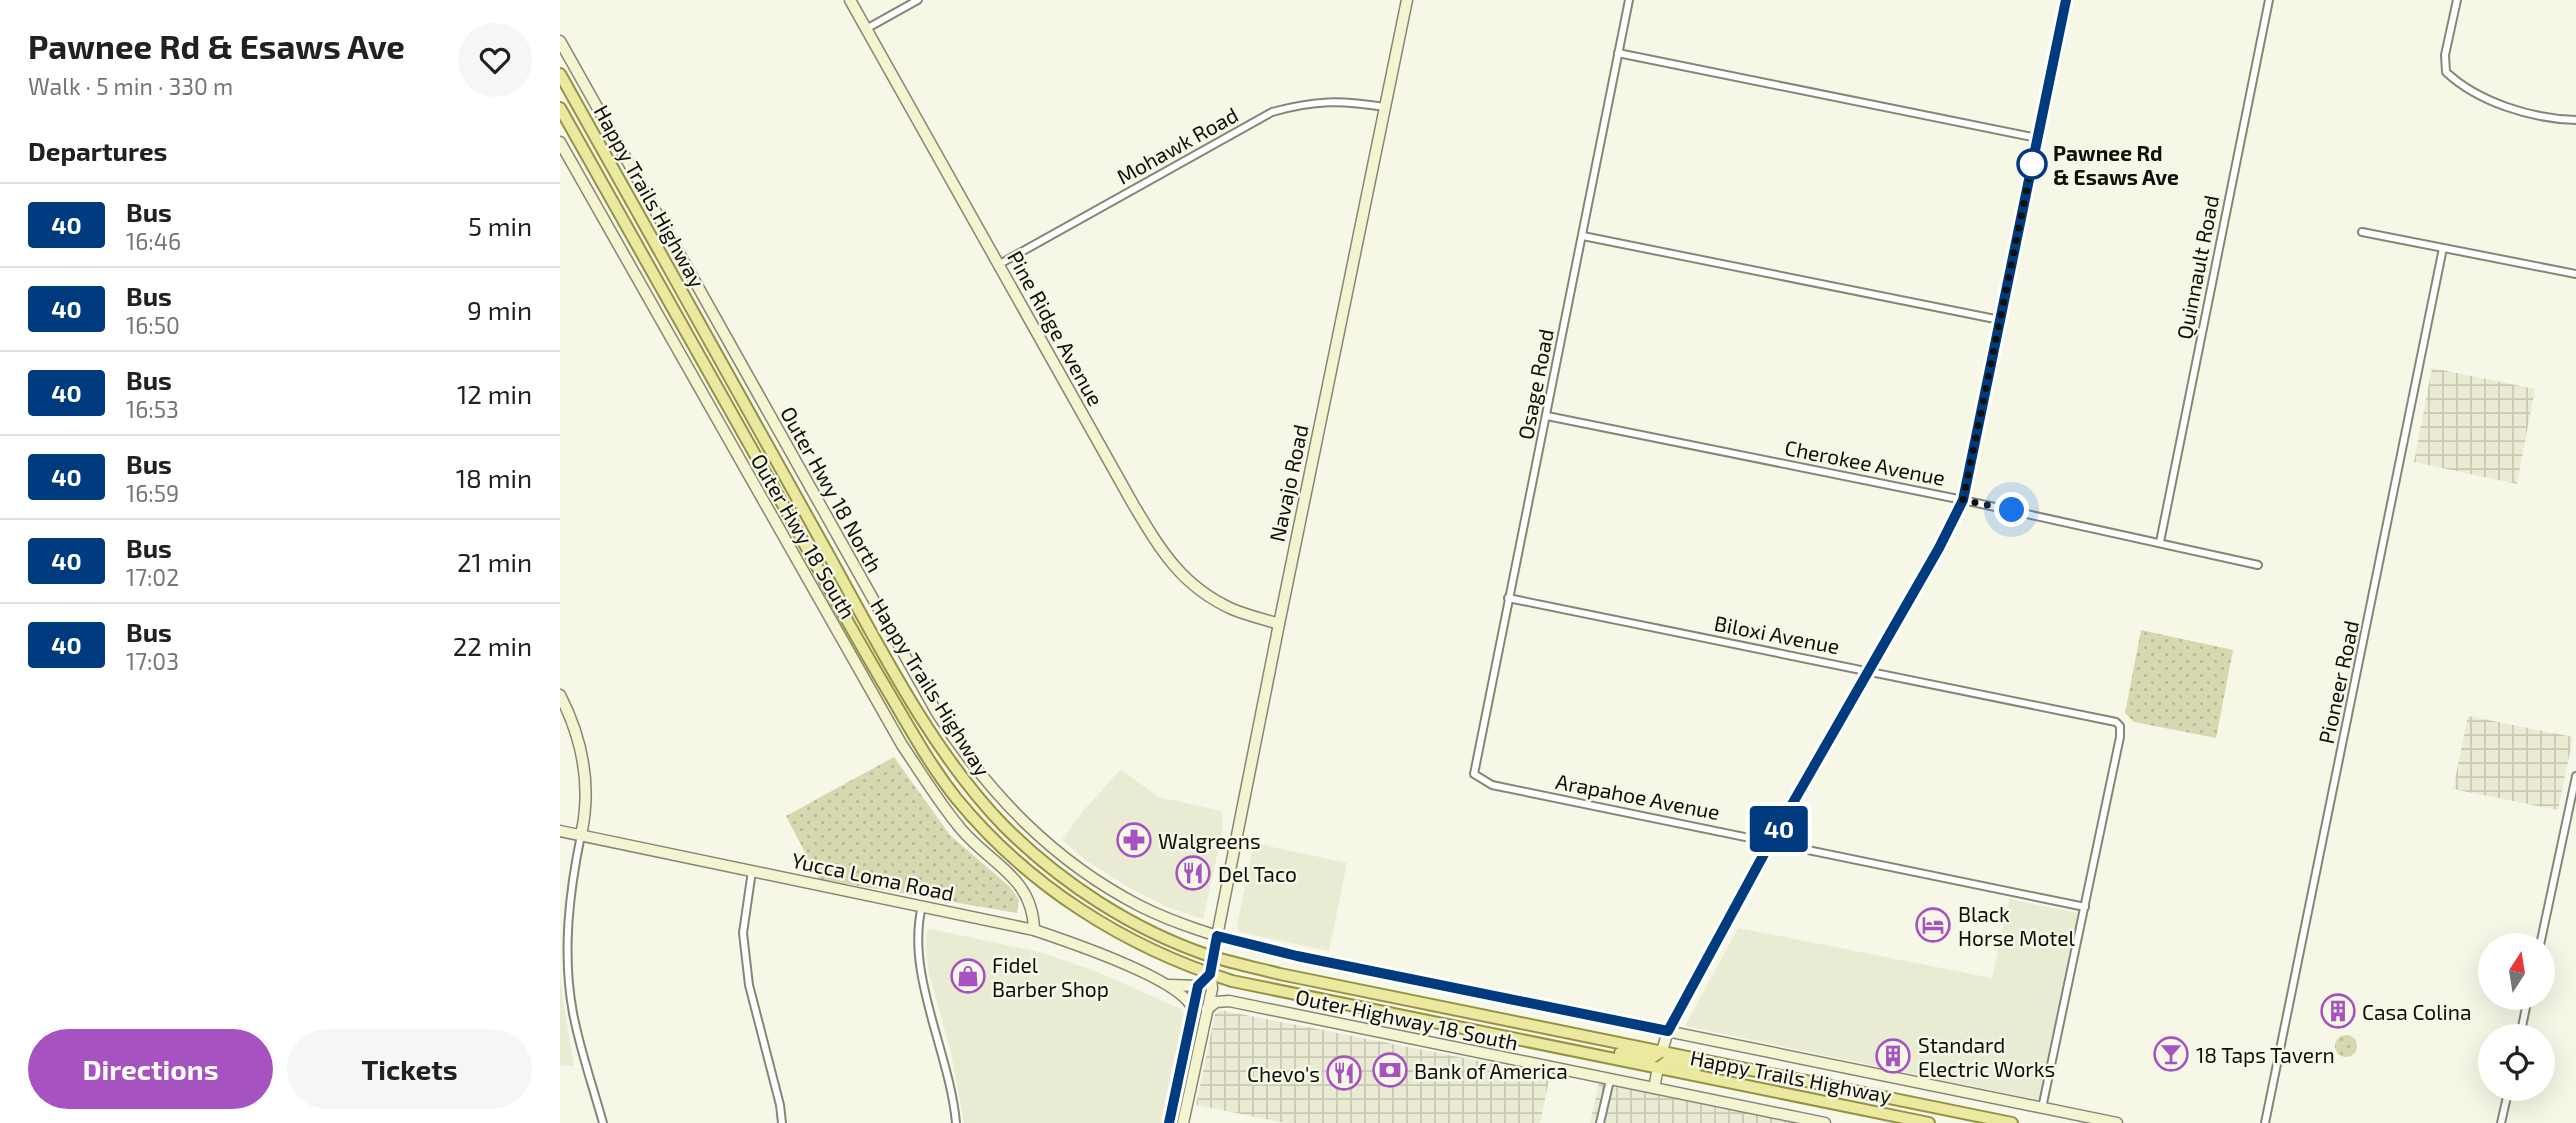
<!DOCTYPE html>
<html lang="en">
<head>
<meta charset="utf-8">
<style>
  body { margin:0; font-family:"Exo 2",sans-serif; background:#f6f6f6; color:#202124; height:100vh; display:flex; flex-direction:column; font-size:26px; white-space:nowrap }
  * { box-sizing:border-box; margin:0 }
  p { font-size:23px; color:#757577 }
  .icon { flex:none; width:38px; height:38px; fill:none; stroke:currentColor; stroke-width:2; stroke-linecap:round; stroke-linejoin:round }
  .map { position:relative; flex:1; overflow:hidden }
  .sheet { display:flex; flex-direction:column; background:#fff; width:560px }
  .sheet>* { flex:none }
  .badge { padding:0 14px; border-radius:5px; font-size:24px; line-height:46px }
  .needle { width:46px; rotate:12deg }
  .tools { position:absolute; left:1918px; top:933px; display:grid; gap:14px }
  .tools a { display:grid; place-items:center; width:77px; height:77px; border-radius:50%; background:#fff; box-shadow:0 7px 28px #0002; font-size:35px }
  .you { position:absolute; width:35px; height:35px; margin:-18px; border:5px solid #fff; border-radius:50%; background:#1a73e8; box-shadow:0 0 0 10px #1a73e833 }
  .map>.badge { position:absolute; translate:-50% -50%; box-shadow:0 0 0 4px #fff }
  h2 { padding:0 28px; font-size:26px; line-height:63px }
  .round { display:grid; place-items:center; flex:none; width:74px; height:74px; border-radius:37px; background:#f6f6f6 }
  .overview { display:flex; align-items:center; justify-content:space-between; height:119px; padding:0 28px }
  h1 { font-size:33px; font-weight:700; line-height:52px }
  .button { display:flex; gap:14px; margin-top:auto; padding:14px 28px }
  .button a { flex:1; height:80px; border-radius:42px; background:#a652c1; color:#fff; font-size:28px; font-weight:700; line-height:80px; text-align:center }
  .button a+a { background:#f6f6f6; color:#202124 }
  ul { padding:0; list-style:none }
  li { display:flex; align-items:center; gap:21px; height:84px; padding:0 28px; border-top:2px solid #e0e0e0 }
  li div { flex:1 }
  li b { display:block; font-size:26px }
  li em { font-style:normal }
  li .badge { min-width:77px; font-weight:700; text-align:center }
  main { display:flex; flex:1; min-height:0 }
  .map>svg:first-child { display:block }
</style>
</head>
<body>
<main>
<section class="sheet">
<div class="overview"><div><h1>Pawnee Rd &amp; Esaws Ave</h1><p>Walk · 5 min · 330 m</p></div><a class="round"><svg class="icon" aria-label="heart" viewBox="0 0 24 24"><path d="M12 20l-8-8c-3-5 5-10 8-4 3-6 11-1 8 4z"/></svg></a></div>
<h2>Departures</h2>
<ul>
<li><span class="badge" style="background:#003b80;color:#fff">40</span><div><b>Bus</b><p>16:46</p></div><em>5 min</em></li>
<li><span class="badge" style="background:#003b80;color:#fff">40</span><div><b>Bus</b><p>16:50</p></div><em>9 min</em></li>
<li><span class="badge" style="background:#003b80;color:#fff">40</span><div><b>Bus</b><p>16:53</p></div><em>12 min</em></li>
<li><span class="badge" style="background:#003b80;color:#fff">40</span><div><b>Bus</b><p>16:59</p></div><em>18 min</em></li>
<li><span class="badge" style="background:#003b80;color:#fff">40</span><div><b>Bus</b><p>17:02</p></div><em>21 min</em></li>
<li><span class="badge" style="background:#003b80;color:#fff">40</span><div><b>Bus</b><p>17:03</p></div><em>22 min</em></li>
</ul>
<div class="button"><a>Directions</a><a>Tickets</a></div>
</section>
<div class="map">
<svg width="2016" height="1123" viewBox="0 0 2016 1123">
  <defs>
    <pattern id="industrial-grid" width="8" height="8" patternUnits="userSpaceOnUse" patternTransform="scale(1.75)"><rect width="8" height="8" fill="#eaebd3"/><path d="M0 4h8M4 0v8" fill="none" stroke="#c8c8b4"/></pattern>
    <pattern id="grass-dots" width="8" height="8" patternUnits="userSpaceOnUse" patternTransform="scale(1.75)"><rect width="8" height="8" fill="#d7d7b0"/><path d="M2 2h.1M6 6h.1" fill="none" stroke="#b8b896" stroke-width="1.8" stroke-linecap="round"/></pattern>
  </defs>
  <rect width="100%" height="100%" fill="#f6f7e6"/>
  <g fill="#eaebd3">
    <path d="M561 769 598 797 662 811V833L643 919 607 907 570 888 524 859 502 840 524 810Z"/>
    <path d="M694 843 787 863 769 951 680 932 677 926Z"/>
    <path d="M1449 899 1518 913 1479 1100 1125 1026 1178 928 1432 978Z"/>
    <path d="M370 929 479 952 535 971 621 1009 624 1014 602 1123H404L391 1052 369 974 366 954 367 932Z"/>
    <path d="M0 976 4 1006 14 1066 0 1065Z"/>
  </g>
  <g fill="url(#industrial-grid)">
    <path d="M1872 368 1975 389 1957 484 1854 462Z"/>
    <path d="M1908 716 2013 737 1998 810 1893 789Z"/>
    <path d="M660 1010 990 1075 980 1123H725L636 1105 655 1014Z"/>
    <path d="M1039 1083 1233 1123H1030Z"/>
  </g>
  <g fill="url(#grass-dots)">
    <path d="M1581 630 1673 650 1656 738 1574 722 1565 713Z"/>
    <path d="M334 757 390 835 450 887 459 900 457 913 259 879 226 816Z"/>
    <circle cx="1786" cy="1046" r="11"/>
  </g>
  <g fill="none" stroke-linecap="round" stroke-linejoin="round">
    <defs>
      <g id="street">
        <path d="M1069 0 914 774 932 785 1525 907"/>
        <path d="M1897 0 1885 55 1886 72C1918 102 1972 119 2016 120"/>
        <path d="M306 29 358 0"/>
        <path d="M1058 53 1477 138"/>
        <path d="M1802 232 2016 274"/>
        <path d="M1023 236 1440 320"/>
        <path d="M438 265 712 112C756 100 780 100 825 107"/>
        <path d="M987 416 1403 500 1698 565"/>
        <path d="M1600 542 1709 0"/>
        <path d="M948 598 1556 722 1560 726V737L1482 1108"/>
        <path d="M21 835C9 893 2 954 13 1013 20 1050 33 1087 43 1123"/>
        <path d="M192 871 183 933 189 985 220 1105 222 1123"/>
        <path d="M362 906C345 974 390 1053 396 1123"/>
        <path d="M1980 945 2016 776"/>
        <path d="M1960 1036 1968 998"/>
        <path d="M1040 1123 1050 1080"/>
        <path d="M1705 1123 1883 248"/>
        <path d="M1941 1123 1949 1088"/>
      </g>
      <g id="secondary">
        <path d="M290 0 573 504C600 549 621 586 672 609 686 615 703 619 719 624"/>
        <path d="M0 41 377 713C429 794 493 861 580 906 616 924 656 936 695 947L1557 1123"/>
        <path d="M0 142 342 745C361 773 379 803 401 829 431 865 473 877 474 930"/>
        <path d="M0 695C23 740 32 786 21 835"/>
        <path d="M0 831 474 930C507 941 621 979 633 1009"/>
        <path d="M610 985 638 986"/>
        <path d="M647 1009 656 1002 669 1001 1265 1123"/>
        <path d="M1102 1051 1108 1031 1211 841 1379 548 1403 500 1506 0"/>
        <path d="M1094 1088 1098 1068"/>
        <path d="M609 1123 638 986 651 974"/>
        <path d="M623 1123 652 989 651 974 657 936 719 624 847 0"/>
      </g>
      <g id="primary">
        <path d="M0 74C86 227 172 381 257 534 311 630 367 747 444 826 501 883 573 930 650 956 673 963 696 968 720 974L1452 1123"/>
        <path d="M0 108C72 235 144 362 215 490 252 558 289 626 329 693 350 729 370 765 396 798 468 886 565 947 672 981L1369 1123"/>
        <path d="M1060 1053 1090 1059 1102 1051"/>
        <path d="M1098 1068 1109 1060 1138 1066"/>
      </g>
    </defs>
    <use href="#street" stroke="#868677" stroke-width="10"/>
    <use href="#secondary" stroke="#868677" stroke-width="13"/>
    <use href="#primary" stroke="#959343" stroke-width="14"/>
    <use href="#street" stroke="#fff" stroke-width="6"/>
    <use href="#secondary" stroke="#f5f4d0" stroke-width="10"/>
    <use href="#primary" stroke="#ebe9a0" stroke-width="10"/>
  </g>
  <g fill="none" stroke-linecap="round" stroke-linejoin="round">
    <defs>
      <path id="line" d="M609 1123 638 986 650 974 657 936 737 956 1108 1031 1211 841 1379 548 1403 500 1506 0"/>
    </defs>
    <use href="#line" stroke="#fff" stroke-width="16"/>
    <use href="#line" stroke="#003b80" stroke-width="10"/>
    <path stroke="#10100b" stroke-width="7" stroke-dasharray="0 12.6" d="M1452 510 1403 500 1472 164"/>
  </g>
  <defs>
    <symbol id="pharmacy-ring" viewBox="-11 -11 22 22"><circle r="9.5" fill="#f6f7e6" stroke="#a652c1" stroke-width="1.5"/><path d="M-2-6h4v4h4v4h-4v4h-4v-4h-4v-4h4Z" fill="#a652c1"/></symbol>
    <symbol id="restaurant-ring" viewBox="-11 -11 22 22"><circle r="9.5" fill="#f6f7e6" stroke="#a652c1" stroke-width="1.5"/><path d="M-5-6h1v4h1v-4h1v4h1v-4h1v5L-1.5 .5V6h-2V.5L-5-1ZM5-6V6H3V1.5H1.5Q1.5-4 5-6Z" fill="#a652c1"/></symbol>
    <symbol id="hotel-ring" viewBox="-11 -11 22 22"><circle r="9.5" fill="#f6f7e6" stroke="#a652c1" stroke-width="1.5"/><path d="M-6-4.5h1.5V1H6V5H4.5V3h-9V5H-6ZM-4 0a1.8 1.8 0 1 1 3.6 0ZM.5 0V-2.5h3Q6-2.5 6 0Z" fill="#a652c1"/></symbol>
    <symbol id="shop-ring" viewBox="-11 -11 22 22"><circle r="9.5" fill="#f6f7e6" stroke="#a652c1" stroke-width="1.5"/><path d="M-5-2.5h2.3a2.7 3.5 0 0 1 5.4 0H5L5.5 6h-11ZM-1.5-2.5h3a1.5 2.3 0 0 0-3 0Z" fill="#a652c1"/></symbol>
    <symbol id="building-ring" viewBox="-11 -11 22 22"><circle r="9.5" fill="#f6f7e6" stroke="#a652c1" stroke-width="1.5"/><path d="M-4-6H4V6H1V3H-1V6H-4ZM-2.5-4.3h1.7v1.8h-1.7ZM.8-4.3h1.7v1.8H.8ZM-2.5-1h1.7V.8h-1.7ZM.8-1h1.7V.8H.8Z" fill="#a652c1"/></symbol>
    <symbol id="bar-ring" viewBox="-11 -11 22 22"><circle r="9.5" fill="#f6f7e6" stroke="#a652c1" stroke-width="1.5"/><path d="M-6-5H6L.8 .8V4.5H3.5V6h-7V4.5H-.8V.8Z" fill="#a652c1"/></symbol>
    <symbol id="bank-ring" viewBox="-11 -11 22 22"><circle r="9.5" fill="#f6f7e6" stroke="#a652c1" stroke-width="1.5"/><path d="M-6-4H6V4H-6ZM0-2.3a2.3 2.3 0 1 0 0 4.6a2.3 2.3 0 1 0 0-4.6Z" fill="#a652c1"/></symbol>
  </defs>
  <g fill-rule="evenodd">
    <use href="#pharmacy-ring" x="555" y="821" width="38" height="38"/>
    <use href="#restaurant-ring" x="614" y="854" width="38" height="38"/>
    <use href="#hotel-ring" x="1354" y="906" width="38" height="38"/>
    <use href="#shop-ring" x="389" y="957" width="38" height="38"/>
    <use href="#building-ring" x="1759" y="992" width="38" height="38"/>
    <use href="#bar-ring" x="1592" y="1035" width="38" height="38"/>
    <use href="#building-ring" x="1314" y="1037" width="38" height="38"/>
    <use href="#bank-ring" x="811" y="1051" width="38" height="38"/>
    <use href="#restaurant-ring" x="765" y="1054" width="38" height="38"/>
  </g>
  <circle fill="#fff" stroke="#003b80" stroke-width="3.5" cx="1472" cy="164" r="14"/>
  <g text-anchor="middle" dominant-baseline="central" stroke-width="5" stroke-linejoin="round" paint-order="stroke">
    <g font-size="21" fill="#10100b" stroke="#f6f7e6">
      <text transform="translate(617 145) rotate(-29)">Mohawk Road</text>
      <text transform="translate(90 196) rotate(61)">Happy Trails Highway</text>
      <text transform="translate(1637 267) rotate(-79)">Quinnault Road</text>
      <text transform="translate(496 328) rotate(61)">Pine Ridge Avenue</text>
      <text transform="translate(975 384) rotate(-79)">Osage Road</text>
      <text transform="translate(1305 462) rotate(11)">Cherokee Avenue</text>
      <text transform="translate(728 483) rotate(-78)">Navajo Road</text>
      <text transform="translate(272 489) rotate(61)">Outer Hwy 18 North</text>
      <text transform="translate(244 536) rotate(60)">Outer Hwy 18 South</text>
      <text transform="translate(1217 634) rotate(11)">Biloxi Avenue</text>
      <text transform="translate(1778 682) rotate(-78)">Pioneer Road</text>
      <text transform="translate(371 687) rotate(58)">Happy Trails Highway</text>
      <text transform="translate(1078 796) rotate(11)">Arapahoe Avenue</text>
      <text transform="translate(313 876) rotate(12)">Yucca Loma Road</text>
      <text transform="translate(847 1019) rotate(12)">Outer Highway 18 South</text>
      <text transform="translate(1231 1076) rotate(11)">Happy Trails Highway</text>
    </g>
    <g font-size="21" font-weight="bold" fill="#10100b" stroke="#f6f7e6" text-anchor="start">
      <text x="1493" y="152">Pawnee Rd<tspan x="1493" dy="24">&amp; Esaws Ave</tspan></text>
    </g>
    <g font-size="21" fill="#10100b" stroke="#f6f7e6" text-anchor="start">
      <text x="598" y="840">Walgreens</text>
      <text x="658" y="873">Del Taco</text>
      <text x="1398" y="913">Black<tspan x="1398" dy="24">Horse Motel</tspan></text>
      <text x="432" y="964">Fidel<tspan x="432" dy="24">Barber Shop</tspan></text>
      <text x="1802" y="1011">Casa Colina</text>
      <text x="1358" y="1044">Standard<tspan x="1358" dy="24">Electric Works</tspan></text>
      <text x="1636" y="1054">18 Taps Tavern</text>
      <text x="854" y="1070">Bank of America</text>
      <text x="760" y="1073" text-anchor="end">Chevo's</text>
    </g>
  </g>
</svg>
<div class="tools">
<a><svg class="needle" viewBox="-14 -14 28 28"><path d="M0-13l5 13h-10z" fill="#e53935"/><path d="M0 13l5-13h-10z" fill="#757577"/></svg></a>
<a><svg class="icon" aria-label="locate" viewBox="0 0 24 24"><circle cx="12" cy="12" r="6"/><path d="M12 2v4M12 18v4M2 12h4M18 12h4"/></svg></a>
</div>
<div class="you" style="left:1452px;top:510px"></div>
<b class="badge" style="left:1219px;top:829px;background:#003b80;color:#fff">40</b>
</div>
</main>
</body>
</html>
